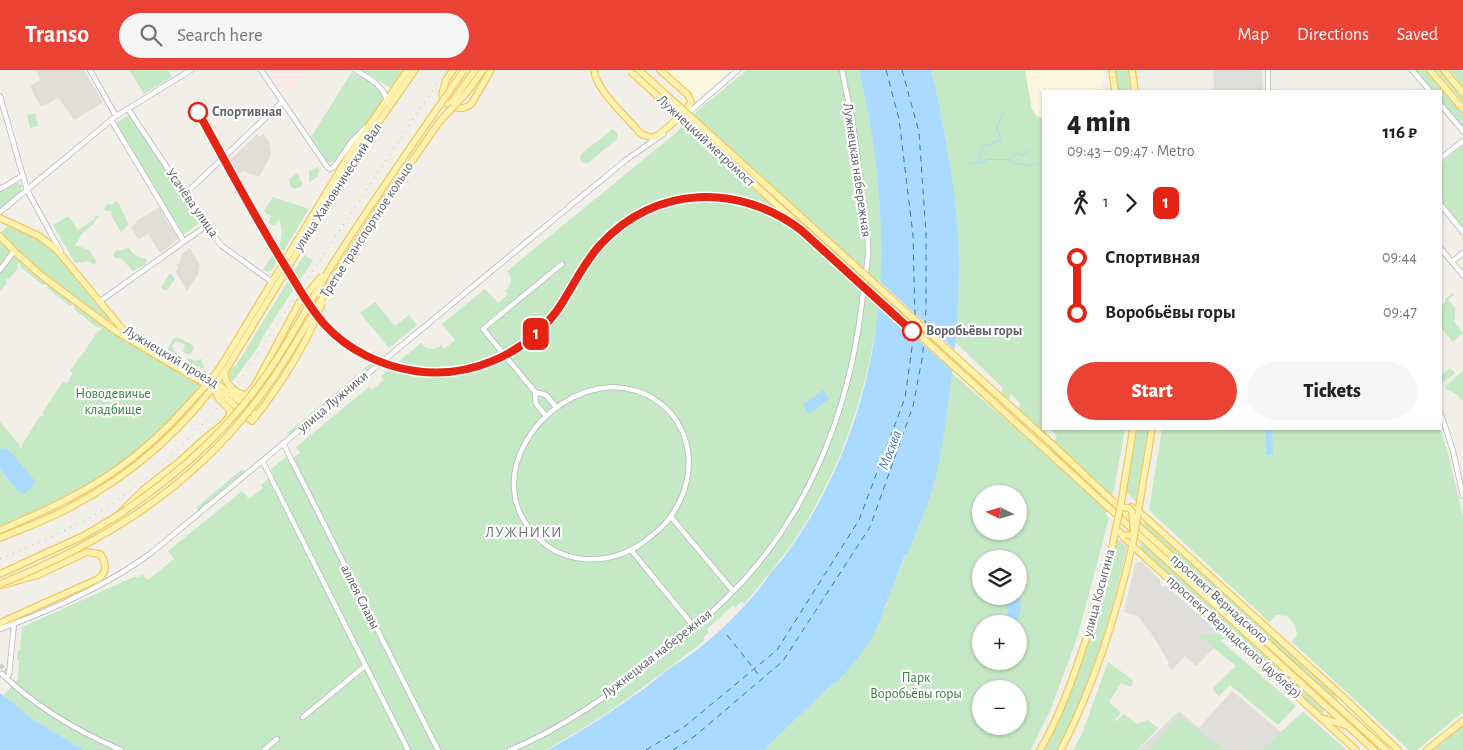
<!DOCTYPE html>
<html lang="en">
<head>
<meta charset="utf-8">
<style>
  body { margin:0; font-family:"Alegreya Sans",sans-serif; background:#f6f6f6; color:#222; height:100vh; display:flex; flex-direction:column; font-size:19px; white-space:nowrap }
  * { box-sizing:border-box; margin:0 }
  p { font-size:16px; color:#767676 }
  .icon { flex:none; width:28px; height:28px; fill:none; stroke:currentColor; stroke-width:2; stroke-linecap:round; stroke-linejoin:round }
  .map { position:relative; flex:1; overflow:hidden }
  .sheet { position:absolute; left:1042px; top:20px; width:400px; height:340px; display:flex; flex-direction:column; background:#fff; border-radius:0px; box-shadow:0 1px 4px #0004 }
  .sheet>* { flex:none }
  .badge { padding:0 10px; border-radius:8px; font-size:18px; line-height:32px }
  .needle { width:32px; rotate:275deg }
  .controls { position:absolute; left:972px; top:415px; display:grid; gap:10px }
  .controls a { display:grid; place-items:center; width:55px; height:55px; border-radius:50%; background:#fff; box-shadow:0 1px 4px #0004; font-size:25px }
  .map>.badge { position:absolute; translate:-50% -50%; box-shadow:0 0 0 2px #fff }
  .legs { display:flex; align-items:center; gap:8px; height:55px; padding:0 25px; font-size:16px }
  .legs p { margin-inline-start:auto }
  .overview { display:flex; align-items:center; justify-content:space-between; height:85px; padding:0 25px }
  h1 { font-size:28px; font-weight:800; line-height:38px }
  .cta { display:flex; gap:10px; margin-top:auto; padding:10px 25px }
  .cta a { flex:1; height:58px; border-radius:30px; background:#ea4335; color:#fff; font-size:20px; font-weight:800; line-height:58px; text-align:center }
  .cta a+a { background:#f6f6f6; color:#222 }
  ul { padding:0 25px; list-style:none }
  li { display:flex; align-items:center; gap:18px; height:55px; font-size:19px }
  li i { display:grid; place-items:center; width:8px; height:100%; margin:0 6px; background:currentColor }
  li i::after { content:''; width:12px; height:12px; margin:-6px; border:4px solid; border-radius:50%; background:#fff }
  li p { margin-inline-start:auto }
  li:first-child i { background:linear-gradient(#0000 50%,currentColor 0) }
  li:last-child i { background:linear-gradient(currentColor 50%,#0000 0) }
  header { display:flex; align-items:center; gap:30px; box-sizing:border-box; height:70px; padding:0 25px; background:#ea4335; color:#fff }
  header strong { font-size:24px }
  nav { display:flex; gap:28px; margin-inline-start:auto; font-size:18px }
  .search { width:350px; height:45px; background:#f6f6f6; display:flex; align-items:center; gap:12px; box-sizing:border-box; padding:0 18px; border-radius:28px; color:#767676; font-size:19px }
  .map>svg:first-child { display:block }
</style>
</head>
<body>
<header>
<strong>Transo</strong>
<div class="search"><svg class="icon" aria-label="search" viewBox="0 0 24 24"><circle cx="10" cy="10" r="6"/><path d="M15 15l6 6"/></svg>Search here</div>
<nav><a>Map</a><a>Directions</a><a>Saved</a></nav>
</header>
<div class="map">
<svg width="1463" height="680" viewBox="0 0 1463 680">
  <rect width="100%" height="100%" fill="#f1efe8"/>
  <g fill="#fef7e0">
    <path d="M664 0H732L695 31 691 25Z"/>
    <path d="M1020 0H1103L1105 8V12H1102L1104 19 1095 21H1044V46L1031 49Z"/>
  </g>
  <g fill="#e0deda">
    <path d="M1213 0H1262L1263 21H1213L1214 16Z"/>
    <path d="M1138 492H1142L1160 510 1161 516 1168 517 1224 568 1196 596 1185 586 1172 600 1168 595 1169 593 1150 561 1147 559 1138 546 1124 542 1135 494Z"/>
    <path d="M1232 621 1281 662 1303 642 1345 680H1138L1179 641 1199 658Z"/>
  </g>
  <g fill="#e1ded6">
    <path d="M36 0H84L103 32 74 50 58 27 46 35 41 36 35 27 30 16 40 10Z"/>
    <path d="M257 64 260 67 263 64 269 71 271 85 259 107 244 101 237 105 225 95Z"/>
    <path d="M160 137 165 146 164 147 179 169 160 183 148 164 138 169 131 157 137 153 136 151Z"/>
    <path d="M190 178 200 196 198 204 187 221 175 201 178 198 176 195 180 193 182 184Z"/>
  </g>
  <path fill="#fce8e6" d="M268 0H321L318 4 314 2 312 6 304 3 298 13 296 12 283 23Z"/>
  <g fill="#c5e8c5" fill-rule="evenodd">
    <path d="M129 0H168L172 7 144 24Z"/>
    <path d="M362 0H405L392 19Z"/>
    <path d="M747 0H859C872 54 881 109 882 164 884 262 858 365 808 449 790 480 767 506 745 533L741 532 735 538 733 535 731 537 707 559 709 562 704 567V571C655 609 603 649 546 680H84L35 651 3 626 18 609 19 590H17L18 580H20L22 557 136 506 138 508 142 504 148 510 174 489 168 481 242 421 249 429 263 418 261 415 273 404 271 399 286 387 288 391 300 383 296 377 369 317 372 320 384 310 381 306 421 273C427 280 434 281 441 275L444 279 455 270 442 254 485 219 498 233 508 224 505 221C512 215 513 208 507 201L676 63 696 42Z"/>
    <path d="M931 0H1025L1032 40 1037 46 1044 49V359H1048L1043 362 1029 351 1022 363 1047 387 1057 366 1049 359H1125L1114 419 1108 441 1105 443 1109 448 1078 565 1052 636 1031 680H764L831 615 836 613 887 535V531L906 484 907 485 934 414 944 362 952 303 1012 355 1017 352 1020 333 1011 324 1009 329 1005 334 1001 333 995 328 998 321 1001 322 1003 318 955 272 959 204 957 151 944 58ZM981 424H1019V461H981ZM981 489H1019V526H981ZM981 554H1019V591H981ZM981 619H1019V656H981Z"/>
    <path d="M1114 0H1128L1131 21H1117Z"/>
    <path d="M1415 0H1426L1463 44V57L1441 31V21H1433Z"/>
    <path d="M1436 0H1440L1463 27V32Z"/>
    <path d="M1450 0H1461L1463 3V16Z"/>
    <path d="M352 2 378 17 385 28 369 51 356 65 336 90C332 93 329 93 325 90L311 67Z"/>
    <path d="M206 39 210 45 197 55 192 50Z"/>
    <path d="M35 43 38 56 30 58 27 45Z"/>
    <path d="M129 45 201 152 183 165 115 54Z"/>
    <path d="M613 59 618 64 617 69 587 94 582 92 580 89 581 84Z"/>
    <path d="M1463 75V157L1441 131V93Z"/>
    <path d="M318 97 319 100C319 106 315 110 309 111V101Z"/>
    <path d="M297 103 300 106 299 109 302 112V116L295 119 290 116 289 109Z"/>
    <path d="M16 112 22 115 21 122 0 139V121Z"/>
    <path d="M273 127 309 139 272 200 267 202 263 199C275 181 287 172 279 149L274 156 269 152 271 146 264 141Z"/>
    <path d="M115 131 118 132 128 153V155L121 162 112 147 111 141H106L104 139 107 134 112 135Z"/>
    <path d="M95 145 99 146 92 155 82 164 75 175 89 180 97 192 94 195 88 191 75 193 53 155 67 147H69L78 160 95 149Z"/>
    <path d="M8 155 40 170 55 182 109 247 110 251H106C70 224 28 199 2 162Z"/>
    <path d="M0 172 54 219 105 257 199 313V316C193 325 185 333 177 342 128 399 68 428 0 456V399L18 421 9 381 6 378 0 379V352L20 375 19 378 22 379V375L40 346 42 347 44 344 42 343 63 312 67 313 73 303 70 301 83 283 86 281 85 280 98 261H100L101 259 100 257 98 258 74 239 75 237 72 234 70 236 47 218 48 216 45 214 43 215 20 197 21 195 19 193 17 194 18 198 9 209 7 208 5 211 7 213 0 221Z"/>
    <path d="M128 177C133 185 137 187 146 189L147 191 145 195 133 201 122 189 115 188 113 184 118 180 121 181Z"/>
    <path d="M304 185 313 190 263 266 259 276 234 310 231 312 228 306 232 296 235 297Z"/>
    <path d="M170 203 175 209 166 221 161 218Z"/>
    <path d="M1453 223 1454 224 1448 230 1455 238V249L1454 251 1463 263 1453 272 1441 258V236L1446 231 1445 229Z"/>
    <path d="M375 232 395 256 409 245 417 255 389 278 360 243Z"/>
    <path d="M177 267 193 275 194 278 191 284H186L183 281 185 275 178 271 174 273 172 277 177 285 175 286 167 281 173 269Z"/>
    <path d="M190 288 195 291 202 289V294L205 297 201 298 188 292 187 289Z"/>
    <path d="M374 291 375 293 288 365 287 363Z"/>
    <path d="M1450 298 1455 303 1442 313 1441 305Z"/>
    <path d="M1463 301V331L1455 323 1447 320 1445 317Z"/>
    <path d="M1136 359H1148L1136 431 1126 422Z"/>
    <path d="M1162 359H1440L1447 379 1463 446V642L1417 680H1409L1292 572 1297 565 1295 555 1287 546 1276 545 1269 552 1149 440Z"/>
    <path d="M241 400H244V402L199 440 197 439V437Z"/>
    <path d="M1145 450 1337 625V630H1332L1144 457Z"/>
    <path d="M1117 469 1127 477C1112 546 1090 616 1058 678L1057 680H1043L1059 648Z"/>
    <path d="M1141 472 1324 639V643L1319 642 1140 479Z"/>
    <path d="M1218 562 1224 568 1221 571 1296 636 1278 655 1230 615 1219 626 1212 619 1236 596 1198 565H1211Z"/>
    <path d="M1108 592 1133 610 1131 617 1121 613 1109 632 1121 643 1112 654 1124 644 1137 654 1148 650 1158 658 1137 680H1073L1082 664Z"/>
    <path d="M1303 642 1347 680H1262Z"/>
    <path d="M1179 646 1225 680H1149Z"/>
    <path d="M1463 656V680H1434Z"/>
  </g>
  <g fill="#aadaff">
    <path d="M859 0H931C943 49 952 99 957 150 962 206 957 264 950 320 946 351 942 384 934 414 927 438 916 462 907 485H905L875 563 857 589 836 613 831 615 764 680H548C577 664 605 646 632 627 648 617 662 603 678 593 696 582 718 563 734 547 746 535 759 520 768 507 771 501 777 496 781 491 791 478 800 464 809 450 892 310 896 155 859 0Z"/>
    <path d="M823 320 829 329 809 344 803 335Z"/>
    <path d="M1265 359H1272L1273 384 1266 385Z"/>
    <path d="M7 378 35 411 33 416 24 424 18 421 0 399V379Z"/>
    <path d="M1005 526 1020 528 1021 537 1017 554 1009 552Z"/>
    <path d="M0 623 35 651 84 680H0Z"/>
  </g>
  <path fill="#f1efe8" d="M879 211 957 282 955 303 877 232Z"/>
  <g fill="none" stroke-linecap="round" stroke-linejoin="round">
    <g stroke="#aadaff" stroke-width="1">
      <path d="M979 91 982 77 1001 70 997 58 1003 43"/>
      <path d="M1010 91 1014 94H1021L1029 96 1033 94 1035 96 1037 92"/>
      <path d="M967 94 985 92 987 89C994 90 1001 89 1009 90L1017 83 1023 85 1031 80"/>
    </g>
    <g stroke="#4174aa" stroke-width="1" stroke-dasharray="6 5" stroke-linecap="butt">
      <path d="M886 0 899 49 913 165 915 247"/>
      <path d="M902 0 919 62 926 163V239L925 256"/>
      <path d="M727 565 758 604"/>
      <path d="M646 680 684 657 777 580 859 450 905 328 914 263"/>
      <path d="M673 680 695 666 783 591 870 457 913 336 922 289 924 272"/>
    </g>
    <path stroke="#ccccc8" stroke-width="4.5" stroke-dasharray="4.5 2" stroke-linecap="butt" d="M0 595 6 601"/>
    <defs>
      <g id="minor">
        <path d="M90 0 116 46"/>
        <path d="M261 0 328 98 330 99 334 97 352 71 365 58"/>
        <path d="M356 0C368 8 385 16 387 32"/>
        <path d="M1268 0V21"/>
        <path d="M1412 0 1430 21"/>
        <path d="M0 26 27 120 61 182"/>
        <path d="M1441 35 1463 61"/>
        <path d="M128 39 206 156 222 176 272 212"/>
        <path d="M686 45 738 0"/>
        <path d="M111 50 183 170"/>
        <path d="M1441 88 1463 71"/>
        <path d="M0 119 22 106"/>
        <path d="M185 124 282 32"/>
        <path d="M1441 135 1463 162"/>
        <path d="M0 142 116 46 191 0"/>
        <path d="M1441 179 1463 205"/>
        <path d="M1452 192 1463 183"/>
        <path d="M0 200 14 181"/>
        <path d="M99 232 206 156"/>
        <path d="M612 317C682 319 710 391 671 446 665 455 658 461 650 467 631 483 608 491 583 489 565 487 548 479 536 466 479 408 542 320 612 317Z"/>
        <path d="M535 322 483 259 562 194"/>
        <path d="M1441 344 1453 381 1463 426"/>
        <path d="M546 346 536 334 535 322 546 325 556 337"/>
        <path d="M283 373 438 680"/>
        <path d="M263 392 408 680"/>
        <path d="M671 447 733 521"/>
        <path d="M631 480 695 558"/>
        <path d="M0 559C49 541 109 514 151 483L587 122 626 90 663 64"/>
        <path d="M2 604C35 636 79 662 121 680"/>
        <path d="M9 605 14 554"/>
        <path d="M303 647 365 596"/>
        <path d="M264 680 277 669"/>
        <path d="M510 680C557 661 601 630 642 600 681 570 719 539 751 502 814 429 849 335 861 240 863 221 867 202 868 182 868 162 865 143 862 124 859 99 856 74 852 49 849 33 845 17 842 0"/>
      </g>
      <g id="major">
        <path d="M453 0 446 10 442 24 446 33C455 39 464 41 472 33L491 0"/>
        <path d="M594 0C596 20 626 46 639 62 643 65 648 68 654 67 662 64 688 40 691 32L688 25 660 0"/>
        <path d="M1112 0 1115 21"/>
        <path d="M1132 0 1135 21"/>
        <path d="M1430 0 1463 39"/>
        <path d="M1444 0 1463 23"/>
        <path d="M384 131 440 51"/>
        <path d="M0 148 39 166 57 180 124 261 223 318 251 340 256 346"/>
        <path d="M0 166 14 181 42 206 117 262 222 324 252 351 264 336"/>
        <path d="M225 303C224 313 235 323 245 325"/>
        <path d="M235 326H245L254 317 299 233"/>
        <path d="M1053 375 1143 460 1386 680"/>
        <path d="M1049 383 1374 680"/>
        <path d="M1122 428 1133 359"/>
        <path d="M1131 437 1144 446 1342 626 1398 680"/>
        <path d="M1138 443 1152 359"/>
        <path d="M0 460C77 428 130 400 186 337 198 324 211 311 221 296L356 74 408 0"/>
        <path d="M1120 462 1124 468 1356 680"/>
        <path d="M0 468C22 459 46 450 67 439 131 406 186 358 227 298L361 77 415 0"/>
        <path d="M0 504 83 466 117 446 143 420 179 392 204 369 222 355 229 347 230 340 219 329 215 321"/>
        <path d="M0 553 98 509C107 502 107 493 100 484L87 482 38 505 2 515"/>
        <path d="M1322 648 1344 655"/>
        <path d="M1040 680C1058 650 1070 617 1081 584 1095 543 1108 501 1116 458"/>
        <path d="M1061 680C1094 615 1117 544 1133 472"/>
        <path d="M1427 680 1463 651"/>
      </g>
    </defs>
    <use href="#minor" stroke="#b5b8bc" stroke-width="6"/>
    <use href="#major" stroke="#f2c960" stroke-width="8"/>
    <use href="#minor" stroke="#fff" stroke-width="4.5"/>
    <use href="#major" stroke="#fff2af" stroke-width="5.5"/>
    <path stroke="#b6b7b8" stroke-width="1" stroke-dasharray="1 6" stroke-linecap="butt" d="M0 489C36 473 73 459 106 438 163 401 209 351 249 297L446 0"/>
    <defs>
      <g id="major-bridge">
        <path d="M630 1 1049 383"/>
        <path d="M640 1 1053 375"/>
        <path d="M452 32 475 0"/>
        <path d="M440 51 468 21 483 0"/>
        <path d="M299 233 322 206"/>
        <path d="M264 336C287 304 309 270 322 233"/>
        <path d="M1120 437 1129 438 1132 441 1134 466"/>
        <path d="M117 446C184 401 237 352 280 284 299 254 315 222 334 192 375 127 420 64 464 0"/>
        <path d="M1116 458 1122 428"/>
        <path d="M1125 465 1134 466"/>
        <path d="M1133 472 1138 444"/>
        <path d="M0 514C102 473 191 419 258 329 284 295 305 257 327 220 345 190 365 161 384 131"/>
      </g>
    </defs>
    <use href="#major-bridge" stroke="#f2c960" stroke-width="8" stroke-linecap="butt"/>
    <use href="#major-bridge" stroke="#fff2af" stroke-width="5.5"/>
  </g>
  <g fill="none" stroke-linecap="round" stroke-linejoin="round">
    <defs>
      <path id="line-1" d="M198 42C227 94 255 148 287 199 299 218 310 239 326 256 349 281 382 296 415 301 468 309 524 285 556 242 572 220 582 194 601 174 655 115 739 113 801 160L912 261"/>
    </defs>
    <use href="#line-1" stroke="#fff" stroke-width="11"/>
    <use href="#line-1" stroke="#e42313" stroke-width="8"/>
  </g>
  <g fill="#fff" stroke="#e42313" stroke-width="2.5">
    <circle cx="198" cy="42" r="9"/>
    <circle cx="912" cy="261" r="9"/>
  </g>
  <g text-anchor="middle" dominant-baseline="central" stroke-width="4.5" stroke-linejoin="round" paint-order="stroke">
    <g font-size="14" font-weight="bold" fill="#5f6368" stroke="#fff" text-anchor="start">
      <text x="212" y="42">Спортивная</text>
      <text x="926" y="261">Воробьёвы горы</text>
    </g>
    <g font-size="14" fill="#5f6368" stroke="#fff">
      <text transform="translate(706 71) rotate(43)">Лужнецкий метромост</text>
      <text transform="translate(857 100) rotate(82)">Лужнецкая набережная</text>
      <text transform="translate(338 117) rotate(-57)">улица Хамовнический Вал</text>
      <text transform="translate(192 133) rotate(55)">Усачёва улица</text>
      <text transform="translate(367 160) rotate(-57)">Третье транспортное кольцо</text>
      <text transform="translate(171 287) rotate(31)">Лужнецкий проезд</text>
      <text transform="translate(333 332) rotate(-40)">улица Лужники</text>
      <text transform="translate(1099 523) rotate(-75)">улица Косыгина</text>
      <text transform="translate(360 527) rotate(63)">аллея Славы</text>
      <text transform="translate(1219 529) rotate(42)">проспект Вернадского</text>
      <text transform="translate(1234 567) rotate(42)">проспект Вернадского (дублёр)</text>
      <text transform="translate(657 584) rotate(-38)">Лужнецкая набережная</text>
    </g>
    <g font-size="14" fill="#348238" stroke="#fff">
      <text x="113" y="324">Новодевичье<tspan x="113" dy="16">кладбище</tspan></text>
      <text x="916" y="608">Парк<tspan x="916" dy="16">Воробьёвы горы</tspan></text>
    </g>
    <g font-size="15" font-style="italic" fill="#4174aa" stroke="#fff">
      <text transform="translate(890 380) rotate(-69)">Москва</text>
    </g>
    <g font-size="15" letter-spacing="1" fill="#70757a" stroke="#fff">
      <text x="524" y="462">ЛУЖНИКИ</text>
    </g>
  </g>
</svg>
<div class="controls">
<a><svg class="needle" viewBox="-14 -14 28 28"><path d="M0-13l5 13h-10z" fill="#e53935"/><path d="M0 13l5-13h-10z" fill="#767676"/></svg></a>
<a><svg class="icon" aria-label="layers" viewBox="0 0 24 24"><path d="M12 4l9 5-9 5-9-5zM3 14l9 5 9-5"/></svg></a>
<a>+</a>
<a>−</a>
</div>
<b class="badge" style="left:536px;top:264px;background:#e42313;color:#fff">1</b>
<section class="sheet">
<div class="overview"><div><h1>4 min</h1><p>09:43 – 09:47 · Metro</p></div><b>116 ₽</b></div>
<div class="legs"><svg class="icon" aria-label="walk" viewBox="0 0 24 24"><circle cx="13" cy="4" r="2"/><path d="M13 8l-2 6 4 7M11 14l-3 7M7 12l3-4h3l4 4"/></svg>1<svg class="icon" aria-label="forward" viewBox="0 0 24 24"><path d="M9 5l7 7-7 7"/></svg><b class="badge" style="background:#e42313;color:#fff">1</b></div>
<ul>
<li><i style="color:#e42313"></i><b>Спортивная</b><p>09:44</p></li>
<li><i style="color:#e42313"></i><b>Воробьёвы горы</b><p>09:47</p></li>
</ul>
<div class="cta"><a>Start</a><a>Tickets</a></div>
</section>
</div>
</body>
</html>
